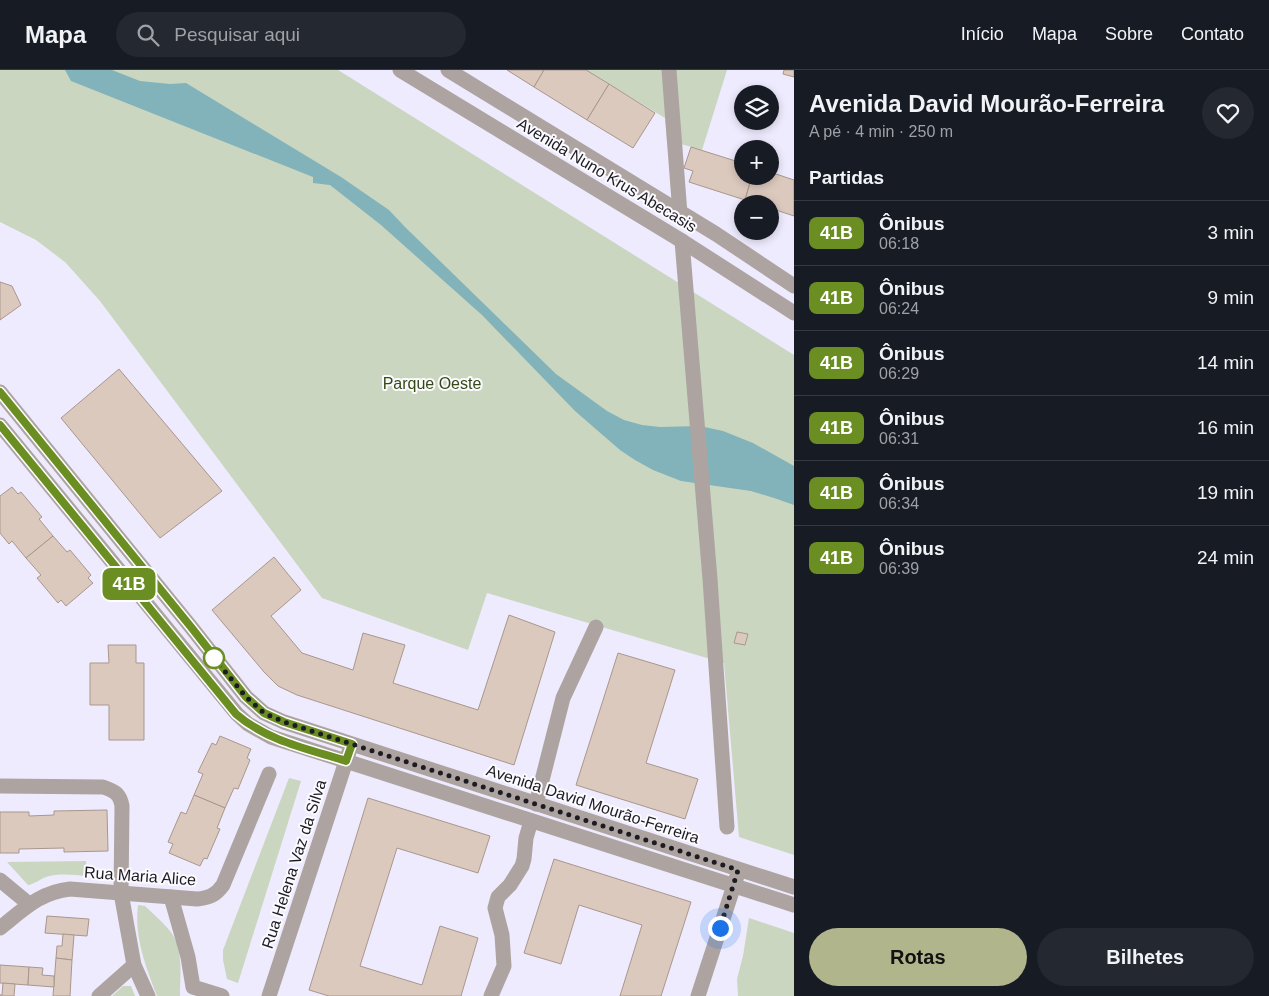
<!DOCTYPE html>
<html lang="pt">
<head>
<meta charset="utf-8">
<style>
  body { margin:0; font-family:Arial,sans-serif; background:#242831; color:#f1f3f6; height:100vh; display:flex; flex-direction:column; font-size:19px; white-space:nowrap }
  * { box-sizing:border-box; margin:0 }
  p { font-size:16px; color:#9ea1a6 }
  .icon { flex:none; width:28px; height:28px; fill:none; stroke:currentColor; stroke-width:2; stroke-linecap:round; stroke-linejoin:round }
  .map { position:relative; flex:1; overflow:hidden }
  .details { display:flex; flex-direction:column; background:#171b24; width:475px }
  .details>* { flex:none }
  .badge { padding:0 10px; border-radius:8px; font-size:18px; line-height:32px }
  .fabs { position:absolute; left:734px; top:15px; display:grid; gap:10px }
  .fabs a { display:grid; place-items:center; width:45px; height:45px; border-radius:50%; background:#171b24; box-shadow:0 2px 8px #0003; font-size:25px }
  .you { position:absolute; width:25px; height:25px; margin:-12px; border:4px solid #fff; border-radius:50%; background:#1a73e8; box-shadow:0 0 0 8px #1a73e833 }
  .map>.badge { position:absolute; translate:-50% -50%; box-shadow:0 0 0 2px #fff }
  h2 { padding:0 15px; font-size:19px; line-height:45px }
  .round { display:grid; place-items:center; flex:none; width:52px; height:52px; border-radius:26px; background:#242831 }
  .headline { display:flex; align-items:center; justify-content:space-between; height:85px; padding:0 15px }
  h1 { font-size:24px; font-weight:600; line-height:38px }
  .cta { display:flex; gap:10px; margin-top:auto; padding:10px 15px }
  .cta a { flex:1; height:58px; border-radius:30px; background:#b1b58b; color:#111; font-size:20px; font-weight:600; line-height:58px; text-align:center }
  .cta a+a { background:#242831; color:#f1f3f6 }
  ul { padding:0; list-style:none }
  li { display:flex; align-items:center; gap:15px; height:65px; padding:0 15px; border-top:1px solid #363941 }
  li div { flex:1 }
  li b { display:block; font-size:19px }
  li em { font-style:normal }
  li .badge { min-width:55px; font-weight:700; text-align:center }
  header { display:flex; align-items:center; gap:30px; box-sizing:border-box; height:70px; padding:0 25px; background:#171b24; border-bottom:1px solid #363941 }
  header strong { font-size:24px }
  nav { display:flex; gap:28px; margin-inline-start:auto; font-size:18px }
  .search { width:350px; height:45px; background:#242831; display:flex; align-items:center; gap:12px; box-sizing:border-box; padding:0 18px; border-radius:28px; color:#9ea1a6; font-size:19px }
  main { display:flex; flex:1; min-height:0 }
  .map>svg:first-child { display:block }
</style>
</head>
<body>
<header>
<strong>Mapa</strong>
<div class="search"><svg class="icon" aria-label="search" viewBox="0 0 24 24"><circle cx="10" cy="10" r="6"/><path d="M15 15l6 6"/></svg>Pesquisar aqui</div>
<nav><a>Início</a><a>Mapa</a><a>Sobre</a><a>Contato</a></nav>
</header>
<main>
<div class="map">
<svg width="794" height="926" viewBox="0 0 794 926">
  <rect width="100%" height="100%" fill="#eeebfe"/>
  <g fill="#cad6bf">
    <path d="M0 0H338L794 285V785L739 767 724 593 487 523 468 580 322 528 100 231 65 192 36 170 0 152Z"/>
    <path d="M586 0H727L702 80 667 70 665 48Z"/>
    <path d="M289 708 301 711 238 913 227 909 223 890V880Z"/>
    <path d="M86 791 87 806C74 805 59 803 46 807 40 809 35 814 28 815L7 792Z"/>
    <path d="M138 835 145 836C153 844 163 852 170 861 184 879 180 905 180 926H157C146 897 134 867 138 835Z"/>
    <path d="M749 848 794 863V926H738L737 909 743 886Z"/>
    <path d="M123 916H131L135 926H112Z"/>
  </g>
  <path fill="#82b2ba" d="M65 0H112L140 11 170 14 186 13 341 107 389 140 405 157 556 304 607 341 624 350 642 355 660 357 700 356 723 361 753 373 794 396V435L774 428 751 421 681 411 653 400 635 390 620 380 575 341 482 245 381 155 330 115 313 113V107L71 11Z"/>
  <g fill="#dcc9be" stroke="#a9978d">
    <path d="M507 0H544L534 17Z"/>
    <path d="M544 0H586L609 14 587 50 534 17Z"/>
    <path d="M784 0H794V7L783 4Z"/>
    <path d="M609 14 655 43 633 78 587 50Z"/>
    <path d="M691 77 742 93V106H752L745 130 689 112 693 101 684 98Z"/>
    <path d="M770 102 794 110V146L770 138V134H756L745 130 752 106H770Z"/>
    <path d="M0 212 12 216 21 235 0 250Z"/>
    <path d="M119 299 222 421 160 468 61 348Z"/>
    <path d="M12 417 18 424 21 422 42 447 39 449 53 466 26 488 12 471 9 474 0 463V426Z"/>
    <path d="M53 466 67 482 70 480 91 505 88 508 93 513 66 536 61 530 58 533 37 508 41 505 26 488Z"/>
    <path d="M274 487 301 520 271 546 302 583 353 600 363 563 405 575 393 613 478 640 509 545 555 562 514 695 297 625 278 616 264 602 212 540Z"/>
    <path d="M737 562 748 564 745 575 734 573Z"/>
    <path d="M108 575H136V593H144V670H109V635H90V593H109Z"/>
    <path d="M618 583 675 600 646 693 698 709 685 749 576 715Z"/>
    <path d="M220 666 251 679 247 688 250 690 238 719 234 718 225 738 194 725 203 704 198 702 212 673 216 675Z"/>
    <path d="M194 725 225 738 217 758 220 759 207 789 204 788 200 796 169 783 173 774 168 772 181 742 186 744Z"/>
    <path d="M368 728 490 766 478 803 397 778 360 896 422 915 440 856 478 868 461 926H329L309 920Z"/>
    <path d="M107 740 108 781 64 782V778L19 779V783H0V742H29V746L54 745V741Z"/>
    <path d="M554 789 691 832 661 926H620L642 855 579 835 561 894 524 883Z"/>
    <path d="M47 846 89 849 87 866 45 863Z"/>
    <path d="M63 864 74 865 72 890 56 888 57 876H62Z"/>
    <path d="M56 888 72 890 70 926H53Z"/>
    <path d="M0 895 29 897 28 915 0 913Z"/>
    <path d="M29 897 43 898 42 905 54 906V917L28 915Z"/>
    <path d="M3 913 15 914 14 926H0V925H2Z"/>
  </g>
  <g fill="none" stroke-linecap="round" stroke-linejoin="round">
    <g stroke="#ada4a1" stroke-width="15">
      <path d="M400 0 682 171 794 243"/>
      <path d="M448 0 716 164 794 216"/>
      <path d="M669 0 680 144"/>
      <path d="M682 171 710 509 727 757"/>
      <path d="M0 322 191 557 246 627 264 643 284 652 794 817"/>
      <path d="M0 355 237 644 248 654 271 667 794 835"/>
      <path d="M0 716 103 717C115 721 120 724 122 736L121 823 134 895 148 926"/>
      <path d="M536 734 563 628 596 557"/>
      <path d="M0 810 29 834"/>
      <path d="M171 827 188 887 193 917 222 926"/>
      <path d="M0 858C23 840 40 822 70 819L197 829C209 828 216 825 223 815L269 704"/>
      <path d="M99 926 134 895"/>
      <path d="M269 926 349 682"/>
      <path d="M491 926 504 896 502 865 495 838 498 827 510 815 522 796 524 789 526 768 531 751"/>
      <path d="M698 926 737 806"/>
    </g>
  </g>
  <g fill="none" stroke-linecap="round" stroke-linejoin="round">
    <defs>
      <path id="line" d="M0 322 191 557 246 627 264 643 284 652 352 674 346 691C308 679 267 671 236 644L0 355"/>
    </defs>
    <use href="#line" stroke="#fff" stroke-width="11"/>
    <use href="#line" stroke="#6b8e23" stroke-width="8"/>
    <path stroke="#1d1b22" stroke-width="5" stroke-dasharray="0 9" d="M214 588 246 627 264 643 284 652 738 800 720 858"/>
  </g>
  <circle fill="#fff" stroke="#6b8e23" stroke-width="2.5" cx="214" cy="588" r="10"/>
  <g text-anchor="middle" dominant-baseline="central" stroke-width="4" stroke-linejoin="round" paint-order="stroke">
    <g font-size="16" fill="#1d1b22" stroke="#fbfafe">
      <text transform="translate(607 105) rotate(31)">Avenida Nuno Krus Abecasis</text>
      <text transform="translate(593 734) rotate(18)">Avenida David Mourão-Ferreira</text>
      <text transform="translate(294 794) rotate(-72)">Rua Helena Vaz da Silva</text>
      <text transform="translate(140 806) rotate(4)">Rua Maria Alice</text>
    </g>
    <g font-size="16" fill="#334a16" stroke="#fbfafe">
      <text x="432" y="313">Parque Oeste</text>
    </g>
  </g>
</svg>
<div class="fabs">
<a><svg class="icon" aria-label="layers" viewBox="0 0 24 24"><path d="M12 4l9 5-9 5-9-5zM3 14l9 5 9-5"/></svg></a>
<a>+</a>
<a>−</a>
</div>
<div class="you" style="left:720px;top:858px"></div>
<b class="badge" style="left:129px;top:514px;background:#6b8e23;color:#fff">41B</b>
</div>
<section class="details">
<div class="headline"><div><h1>Avenida David Mourão-Ferreira</h1><p>A pé · 4 min · 250 m</p></div><a class="round"><svg class="icon" aria-label="heart" viewBox="0 0 24 24"><path d="M12 20l-8-8c-3-5 5-10 8-4 3-6 11-1 8 4z"/></svg></a></div>
<h2>Partidas</h2>
<ul>
<li><span class="badge" style="background:#6b8e23;color:#fff">41B</span><div><b>Ônibus</b><p>06:18</p></div><em>3 min</em></li>
<li><span class="badge" style="background:#6b8e23;color:#fff">41B</span><div><b>Ônibus</b><p>06:24</p></div><em>9 min</em></li>
<li><span class="badge" style="background:#6b8e23;color:#fff">41B</span><div><b>Ônibus</b><p>06:29</p></div><em>14 min</em></li>
<li><span class="badge" style="background:#6b8e23;color:#fff">41B</span><div><b>Ônibus</b><p>06:31</p></div><em>16 min</em></li>
<li><span class="badge" style="background:#6b8e23;color:#fff">41B</span><div><b>Ônibus</b><p>06:34</p></div><em>19 min</em></li>
<li><span class="badge" style="background:#6b8e23;color:#fff">41B</span><div><b>Ônibus</b><p>06:39</p></div><em>24 min</em></li>
</ul>
<div class="cta"><a>Rotas</a><a>Bilhetes</a></div>
</section>
</main>
</body>
</html>
